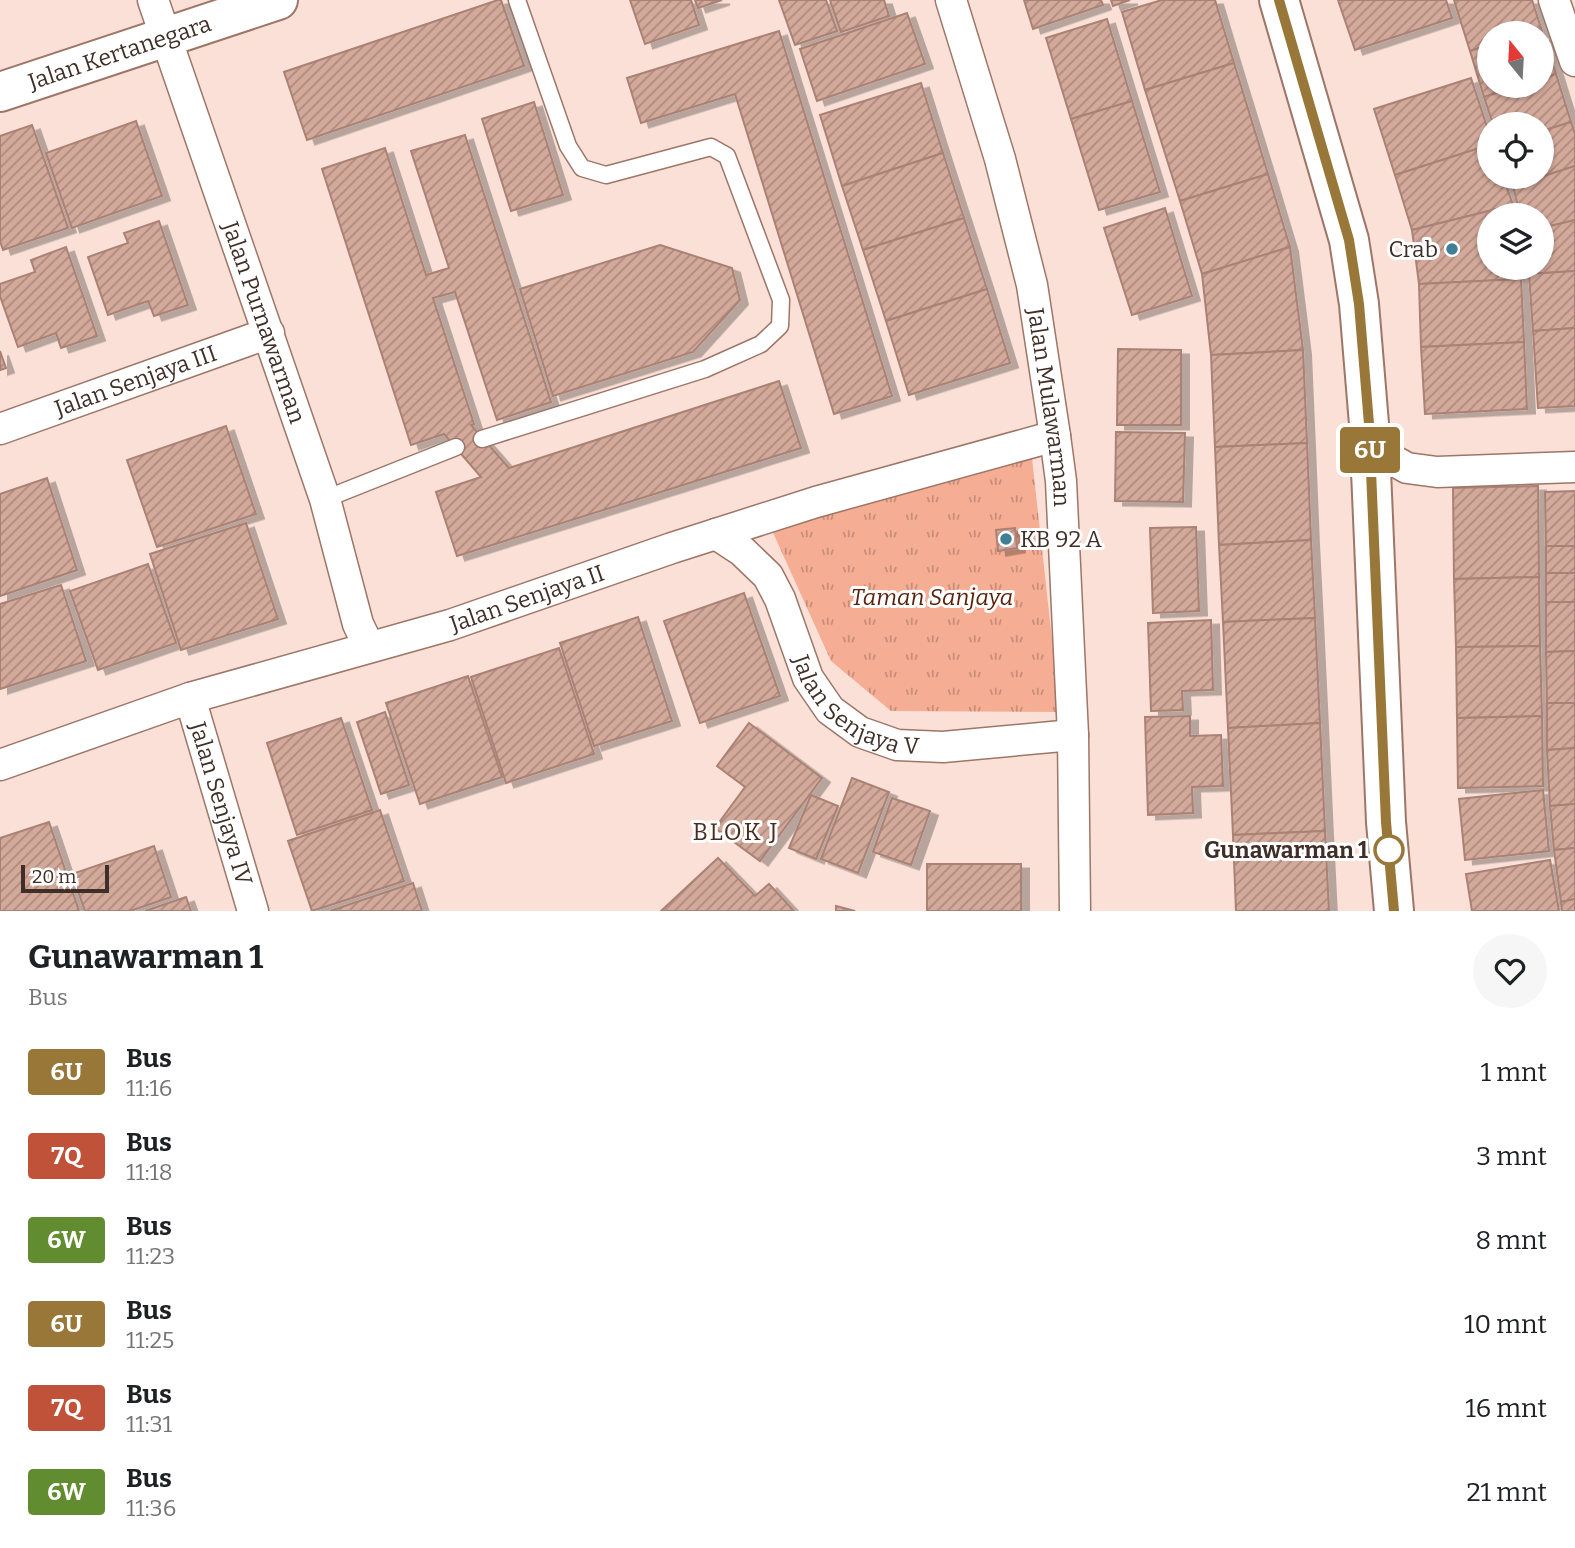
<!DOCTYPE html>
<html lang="id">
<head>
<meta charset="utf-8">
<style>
  body { margin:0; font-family:Bitter,serif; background:#f6f6f6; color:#202124; height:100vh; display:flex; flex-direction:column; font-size:26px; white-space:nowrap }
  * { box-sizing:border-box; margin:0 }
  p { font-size:23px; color:#757577 }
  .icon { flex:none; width:38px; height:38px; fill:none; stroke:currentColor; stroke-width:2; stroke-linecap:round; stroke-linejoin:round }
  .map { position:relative; height:911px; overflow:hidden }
  .details { display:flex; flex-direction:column; background:#fff; flex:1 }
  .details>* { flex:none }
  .badge { padding:0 14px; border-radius:5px; font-size:24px; line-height:46px }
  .needle { width:46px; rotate:342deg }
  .tools { position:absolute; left:1477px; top:21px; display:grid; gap:14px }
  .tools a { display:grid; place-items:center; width:77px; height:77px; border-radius:50%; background:#fff; box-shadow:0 2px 5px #0004; font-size:35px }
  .scale { position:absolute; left:21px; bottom:18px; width:88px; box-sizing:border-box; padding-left:7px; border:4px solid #402f29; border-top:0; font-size:19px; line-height:24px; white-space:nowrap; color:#402f29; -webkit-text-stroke:5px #fff; paint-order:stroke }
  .map>.badge { position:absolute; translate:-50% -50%; box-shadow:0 0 0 4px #fff }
  .round { display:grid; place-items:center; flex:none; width:74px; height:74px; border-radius:37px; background:#f6f6f6 }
  .headline { display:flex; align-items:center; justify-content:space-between; height:119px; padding:0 28px }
  h1 { font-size:33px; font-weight:700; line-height:52px }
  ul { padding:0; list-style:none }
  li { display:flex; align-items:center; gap:21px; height:84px; padding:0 28px }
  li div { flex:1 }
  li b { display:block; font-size:26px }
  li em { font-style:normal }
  li .badge { min-width:77px; font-weight:700; text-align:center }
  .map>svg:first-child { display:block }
</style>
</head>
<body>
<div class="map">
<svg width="1575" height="911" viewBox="0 0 1575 911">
  <defs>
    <pattern id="grass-tufts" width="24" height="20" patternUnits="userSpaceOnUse" patternTransform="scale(1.75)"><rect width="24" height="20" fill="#f5ad94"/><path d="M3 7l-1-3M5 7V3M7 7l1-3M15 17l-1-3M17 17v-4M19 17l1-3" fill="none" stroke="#c88d79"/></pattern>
    <pattern id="building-hatch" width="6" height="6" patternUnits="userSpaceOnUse" patternTransform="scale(1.75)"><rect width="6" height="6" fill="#d3a99b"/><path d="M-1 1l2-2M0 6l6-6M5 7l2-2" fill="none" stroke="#ad8a7e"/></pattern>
    <filter id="shadow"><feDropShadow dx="8" dy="4.5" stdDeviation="0" flood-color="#0004"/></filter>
  </defs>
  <rect width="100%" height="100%" fill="#fae0d6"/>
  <path fill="url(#grass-tufts)" d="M1031 449 1060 712 891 711 831 661 770 526Z"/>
  <g fill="url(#building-hatch)" stroke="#aa8274" stroke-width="2" filter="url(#shadow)">
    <path d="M498 0H501L524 66 307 140 284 72Z"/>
    <path d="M630 0H691L699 25 645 44Z"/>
    <path d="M695 0H722L698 8Z"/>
    <path d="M779 0H826L837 31 795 45Z"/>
    <path d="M830 0H884L889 16 841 32Z"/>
    <path d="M1024 0H1101L1103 5 1033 29Z"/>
    <path d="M1111 0H1130L1113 6Z"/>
    <path d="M1162 0H1215L1234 63 1145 90 1122 12Z"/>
    <path d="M1338 0H1446L1452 18 1355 50Z"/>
    <path d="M1454 0H1532L1541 28 1526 33H1489V45L1470 51Z"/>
    <path d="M907 13 925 64 817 101 800 49Z"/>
    <path d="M1107 19 1132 101 1071 119 1046 38Z"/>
    <path d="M1541 28 1556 74 1542 79V33H1526Z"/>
    <path d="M779 31 892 396 834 414 735 94 641 123 627 78Z"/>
    <path d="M1489 45V86H1519L1484 97 1470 51Z"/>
    <path d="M1234 63 1268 174 1180 201 1145 90Z"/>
    <path d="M1556 74 1571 122 1542 131V124H1493L1484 97 1519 86H1542V79Z"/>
    <path d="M1471 78 1489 133V145L1395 175 1374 109Z"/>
    <path d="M921 83 943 153 842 186 820 115Z"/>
    <path d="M1132 101 1160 192 1099 210 1071 119Z"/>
    <path d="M534 102 563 195 511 211 482 119Z"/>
    <path d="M136 121 162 196 72 228 46 153Z"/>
    <path d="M1571 122 1575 134V166L1513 186 1510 177H1542V131Z"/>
    <path d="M32 125 68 228 3 250 0 241V136Z"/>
    <path d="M465 135 551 402 497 420 455 292 433 298 474 424 471 425 509 468 779 381 801 448 457 556 436 492 481 477 444 434 411 445 322 169 385 148 426 275 449 268 411 151Z"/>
    <path d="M1489 145V177H1503L1513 205 1412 230 1395 175Z"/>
    <path d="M943 153 964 218 863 250 842 186Z"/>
    <path d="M1575 166V220L1542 228V215H1520L1513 186Z"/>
    <path d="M1268 174 1290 247 1202 274 1180 201Z"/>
    <path d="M1513 205 1514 215H1489V268H1520L1521 279 1419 284 1412 230Z"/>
    <path d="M1165 208 1192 296 1132 315 1104 228Z"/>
    <path d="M964 218 987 289 886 321 863 250Z"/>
    <path d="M1575 220V271L1529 274 1528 268H1542V228Z"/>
    <path d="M159 221 188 305 154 316 148 301 108 315 88 257 128 243 124 233Z"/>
    <path d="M660 245 732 268 740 300 693 352 553 396 520 289Z"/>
    <path d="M66 247 97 336 61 348 56 333 18 347 0 296V284L35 272 31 260Z"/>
    <path d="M1290 247 1303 350 1211 355 1202 274Z"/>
    <path d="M1575 271V328L1533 331 1529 274Z"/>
    <path d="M1521 279 1524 342 1421 347 1419 284Z"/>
    <path d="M987 289 1010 363 909 395 886 321Z"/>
    <path d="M1575 328V406L1538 408 1533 331Z"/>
    <path d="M1524 342 1527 409 1425 414 1421 347Z"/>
    <path d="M1118 349 1181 350V425H1117Z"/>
    <path d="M1303 350 1307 443 1215 447 1211 355Z"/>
    <path d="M0 351 6 368 0 370Z"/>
    <path d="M226 426 256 514 157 547 127 460Z"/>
    <path d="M1116 432 1185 433 1183 502 1115 501Z"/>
    <path d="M1307 443 1311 540 1219 545 1215 447Z"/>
    <path d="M47 478 77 570 0 596V494Z"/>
    <path d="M1538 486 1539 577 1454 579 1453 488Z"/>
    <path d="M1575 491V546H1546L1545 492Z"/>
    <path d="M246 523 278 619 181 650 150 554Z"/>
    <path d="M1196 527 1199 611 1153 613 1150 528Z"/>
    <path d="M1015 528 1017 548 998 551 996 530Z"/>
    <path d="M1311 540 1315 618 1223 622 1219 545Z"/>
    <rect x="1546" y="546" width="29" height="27"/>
    <path d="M148 564 176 643 98 670 70 591Z"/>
    <rect x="1546" y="573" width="29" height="29"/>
    <path d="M1539 577 1540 646 1456 647 1454 579Z"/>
    <path d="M61 585 86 661 0 689V604Z"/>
    <path d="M744 593 780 696 700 723 664 621Z"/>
    <path d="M1546 602H1575V651L1546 652Z"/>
    <path d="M638 617 672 721 594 746 560 643Z"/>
    <path d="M1315 618 1320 723 1228 728 1223 622Z"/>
    <path d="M1211 620 1213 690 1182 691 1183 710 1151 711 1148 623Z"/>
    <path d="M1540 646 1542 716 1457 718 1456 647Z"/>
    <path d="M559 648 594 754 506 783 471 677Z"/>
    <path d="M1575 651V703H1547L1546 652Z"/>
    <path d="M468 676 502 777 420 804 386 703Z"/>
    <path d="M1547 703H1575V748L1547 750Z"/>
    <path d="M385 712 409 785 381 794 357 722Z"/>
    <path d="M1190 716V736L1221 735 1223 786 1192 787 1193 813 1148 815 1145 717Z"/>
    <path d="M1542 716 1543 786 1458 788 1457 718Z"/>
    <path d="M341 718 372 810 297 835 267 743Z"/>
    <path d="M749 723 822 778 760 861 715 828 745 787 717 766Z"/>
    <path d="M1320 723 1325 831 1233 835 1228 728Z"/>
    <path d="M1575 748V804L1550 806 1547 750Z"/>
    <path d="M852 778 889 792 858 873 821 859Z"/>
    <path d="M1543 790 1549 851 1465 860 1459 799Z"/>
    <path d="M811 795 838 806 816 859 789 848Z"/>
    <path d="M892 798 930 811 911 865 873 852Z"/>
    <path d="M1575 804V848L1554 850 1550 806Z"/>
    <path d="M380 810 404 881 312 911 288 841Z"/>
    <path d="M49 822 79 911H0V838Z"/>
    <path d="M1325 831 1329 911H1236L1233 835Z"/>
    <path d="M154 846 171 897 130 911H85L72 874Z"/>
    <path d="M1575 848V899L1561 902 1554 850Z"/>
    <path d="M718 858 755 896 769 884 794 911H661Z"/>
    <path d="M1550 860 1559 911H1472L1466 874Z"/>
    <rect x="927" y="864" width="94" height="47"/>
    <path d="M413 883 422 911H330Z"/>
    <path d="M186 897 191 911H145Z"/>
    <path d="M1575 899V911H1562L1561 902Z"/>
    <path d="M836 906 855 911H836Z"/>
  </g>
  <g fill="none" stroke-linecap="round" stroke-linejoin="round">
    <defs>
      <g id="lane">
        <path d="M482 439 705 369 761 344 780 326 781 300 727 156 711 147 606 175 582 168 568 146 517 0"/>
        <path d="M325 499 456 447"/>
      </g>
      <g id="street">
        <path id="s1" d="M153 0 325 499 358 624 369 647"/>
        <path id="s2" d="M951 0 1000 159 1032 285 1055 436 1061 481 1073 735 1075 911"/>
        <path d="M1554 0 1575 61"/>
        <path d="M1369 425 1378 444 1389 458 1407 468 1437 472 1575 467"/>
        <path id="s3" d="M0 429 269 333"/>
        <path id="s4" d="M716 534 742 551 768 576 780 599 808 678 830 710 860 732 897 745 943 747 1073 735"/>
        <path id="s5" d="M190 698 253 911"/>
        <path id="s6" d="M0 765 190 698 450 625 672 548 816 502 1055 436"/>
      </g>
      <g id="secondary">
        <path d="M1279 0 1349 240 1359 304 1369 424 1386 822 1394 911"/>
        <path id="s7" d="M0 92 278 0"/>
      </g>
    </defs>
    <use href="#lane" stroke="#9d7668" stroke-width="19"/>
    <use href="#street" stroke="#9d7668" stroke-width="33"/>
    <use href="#secondary" stroke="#9d7668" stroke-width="42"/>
    <use href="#lane" stroke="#fff" stroke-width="16"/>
    <use href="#street" stroke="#fff" stroke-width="30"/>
    <use href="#secondary" stroke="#fff" stroke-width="38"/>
  </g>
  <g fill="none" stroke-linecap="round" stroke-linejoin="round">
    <defs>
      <path id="line" d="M1279 0 1349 240 1359 304 1369 424 1386 822 1394 911"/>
    </defs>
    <use href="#line" stroke="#fff" stroke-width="16"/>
    <use href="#line" stroke="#987739" stroke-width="10"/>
  </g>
  <g fill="#408094" stroke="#fff" stroke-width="2.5">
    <circle cx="1452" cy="249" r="7"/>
    <circle cx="1006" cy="539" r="7"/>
  </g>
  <circle fill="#fff" stroke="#987739" stroke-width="3.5" cx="1389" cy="850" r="14"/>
  <g text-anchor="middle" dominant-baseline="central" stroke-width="6" stroke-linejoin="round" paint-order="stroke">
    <g font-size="23" fill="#402f29" stroke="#fff">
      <text stroke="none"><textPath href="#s7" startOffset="126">Jalan Kertanegara</textPath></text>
      <text stroke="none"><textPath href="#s1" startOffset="341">Jalan Purnawarman</textPath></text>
      <text stroke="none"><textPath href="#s3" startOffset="144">Jalan Senjaya III</textPath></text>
      <text stroke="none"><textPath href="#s2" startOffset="420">Jalan Mulawarman</textPath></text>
      <text stroke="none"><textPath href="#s6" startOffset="553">Jalan Senjaya II</textPath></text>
      <text stroke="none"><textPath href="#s4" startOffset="234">Jalan Senjaya V</textPath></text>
      <text stroke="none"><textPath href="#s5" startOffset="110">Jalan Senjaya IV</textPath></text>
    </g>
    <g font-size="23" fill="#402f29" stroke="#fff" text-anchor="end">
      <text x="1438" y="249">Crab</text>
      <text x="1020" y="539" text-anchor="start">KB 92 A</text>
    </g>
    <g font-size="23" font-style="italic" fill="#5b220b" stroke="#fff">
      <text x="932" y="597">Taman Sanjaya</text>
    </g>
    <g font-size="23" font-weight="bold" fill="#402f29" stroke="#fff" text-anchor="end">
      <text x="1368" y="850">Gunawarman 1</text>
    </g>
    <g font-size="24" letter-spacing="2" fill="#4c2b1f" stroke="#fff">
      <text x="736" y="832">BLOK J</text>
    </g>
  </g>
</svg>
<div class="tools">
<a><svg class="needle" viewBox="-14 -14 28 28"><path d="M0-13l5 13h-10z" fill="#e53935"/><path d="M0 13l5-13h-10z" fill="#757577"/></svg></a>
<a><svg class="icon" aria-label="locate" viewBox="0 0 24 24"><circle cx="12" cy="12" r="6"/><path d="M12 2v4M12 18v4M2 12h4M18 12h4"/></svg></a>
<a><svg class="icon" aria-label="layers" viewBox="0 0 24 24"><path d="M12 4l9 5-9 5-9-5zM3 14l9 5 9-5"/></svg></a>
</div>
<div class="scale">20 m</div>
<b class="badge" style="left:1370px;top:450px;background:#987739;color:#fff">6U</b>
</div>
<section class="details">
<div class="headline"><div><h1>Gunawarman 1</h1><p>Bus</p></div><a class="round"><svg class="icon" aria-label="heart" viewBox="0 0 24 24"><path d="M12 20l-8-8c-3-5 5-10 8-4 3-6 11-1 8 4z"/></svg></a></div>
<ul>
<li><span class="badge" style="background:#987739;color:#fff">6U</span><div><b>Bus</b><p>11:16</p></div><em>1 mnt</em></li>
<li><span class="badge" style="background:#c1523a;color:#fff">7Q</span><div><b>Bus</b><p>11:18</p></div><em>3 mnt</em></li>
<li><span class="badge" style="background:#628c30;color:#fff">6W</span><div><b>Bus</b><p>11:23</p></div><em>8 mnt</em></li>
<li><span class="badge" style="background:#987739;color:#fff">6U</span><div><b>Bus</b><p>11:25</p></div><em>10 mnt</em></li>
<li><span class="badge" style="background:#c1523a;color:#fff">7Q</span><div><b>Bus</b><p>11:31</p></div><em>16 mnt</em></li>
<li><span class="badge" style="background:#628c30;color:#fff">6W</span><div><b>Bus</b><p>11:36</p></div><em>21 mnt</em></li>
</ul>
</section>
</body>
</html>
